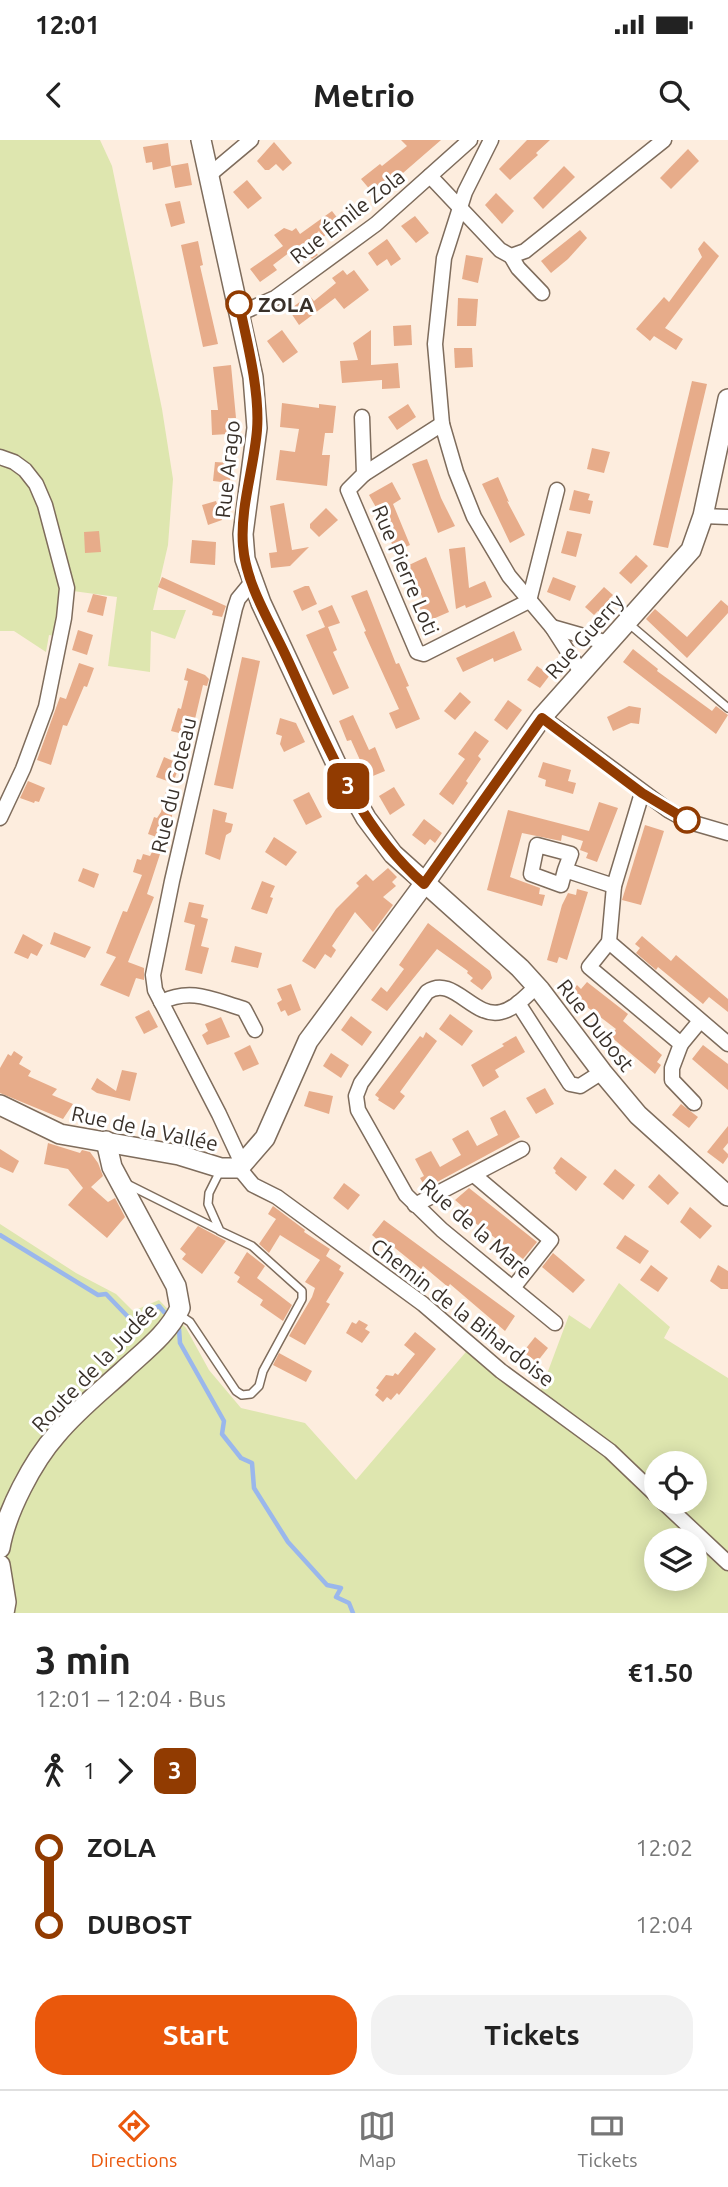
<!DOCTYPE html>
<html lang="en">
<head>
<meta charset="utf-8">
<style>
  body { margin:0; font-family:Ubuntu,sans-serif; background:#f2f2f2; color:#222; height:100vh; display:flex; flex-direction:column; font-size:26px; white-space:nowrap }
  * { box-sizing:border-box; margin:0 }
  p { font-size:23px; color:#767676 }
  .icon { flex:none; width:38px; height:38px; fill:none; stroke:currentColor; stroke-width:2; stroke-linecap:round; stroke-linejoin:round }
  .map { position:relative; height:1473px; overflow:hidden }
  .panel { display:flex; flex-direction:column; background:#fff; flex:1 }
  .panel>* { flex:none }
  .badge { padding:0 14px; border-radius:10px; font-size:24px; line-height:46px }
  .controls { position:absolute; left:644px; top:1311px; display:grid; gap:14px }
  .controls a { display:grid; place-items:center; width:63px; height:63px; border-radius:50%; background:#fff; box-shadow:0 4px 18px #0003; font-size:35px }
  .map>.badge { position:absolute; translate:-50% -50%; box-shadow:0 0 0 4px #fff }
  .legs { display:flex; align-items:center; gap:10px; height:77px; padding:0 35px; font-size:23px }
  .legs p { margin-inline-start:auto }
  .overview { display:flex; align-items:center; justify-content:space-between; height:119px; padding:0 35px }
  h1 { font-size:38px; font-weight:600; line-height:52px }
  .button { display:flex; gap:14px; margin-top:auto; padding:14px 35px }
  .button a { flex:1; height:80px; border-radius:28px; background:#ea580c; color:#fff; font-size:28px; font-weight:600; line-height:80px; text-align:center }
  .button a+a { background:#f2f2f2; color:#222 }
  ul { padding:0 35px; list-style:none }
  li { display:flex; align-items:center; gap:24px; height:77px; font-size:26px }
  li i { display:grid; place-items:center; width:10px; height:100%; margin:0 9px; background:currentColor }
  li i::after { content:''; width:18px; height:18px; margin:-9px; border:5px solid; border-radius:50%; background:#fff }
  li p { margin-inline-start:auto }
  li:first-child i { background:linear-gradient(#0000 50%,currentColor 0) }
  li:last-child i { background:linear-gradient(currentColor 50%,#0000 0) }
  .status { display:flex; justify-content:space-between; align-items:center; height:49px; padding:0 35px; background:#fff; direction:ltr }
  .status svg { height:19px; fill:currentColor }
  header { display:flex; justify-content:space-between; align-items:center; height:91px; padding:0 35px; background:#fff; font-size:32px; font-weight:600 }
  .dock { display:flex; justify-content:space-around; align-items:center; height:98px; border-top:2px solid #e0e0e0; background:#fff; font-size:19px; color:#767676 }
  .dock a { display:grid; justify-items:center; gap:4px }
  .dock .active { color:#ea580c }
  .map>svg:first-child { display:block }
</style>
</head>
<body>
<div class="status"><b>12:01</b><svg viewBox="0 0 49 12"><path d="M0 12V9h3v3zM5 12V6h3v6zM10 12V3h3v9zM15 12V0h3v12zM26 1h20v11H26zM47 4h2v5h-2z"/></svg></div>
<header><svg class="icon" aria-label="back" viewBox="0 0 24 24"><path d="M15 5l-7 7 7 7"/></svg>Metrio<svg class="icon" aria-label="search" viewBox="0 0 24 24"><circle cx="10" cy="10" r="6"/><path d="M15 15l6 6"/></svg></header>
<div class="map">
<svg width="728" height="1473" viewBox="0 0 728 1473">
  <rect width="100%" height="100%" fill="#fdedde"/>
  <g fill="#dee6af" fill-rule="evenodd">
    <path d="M0 0H100L112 26 162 269 173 339 168 405 153 470H186L175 499 151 491 150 532 108 526 117 457 73 451 60 497 49 495 46 512 14 491H0Z"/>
    <path d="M0 1084 76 1133 116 1154 133 1171 159 1160 186 1188 209 1230 241 1268 305 1283 356 1340 471 1206 538 1258 569 1175 590 1189 619 1143 670 1187 664 1198 728 1238V1473H0ZM656 1323H695V1362H656ZM656 1400H695V1438H656Z"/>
  </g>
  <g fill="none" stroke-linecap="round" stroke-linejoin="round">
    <g stroke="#9ab7ec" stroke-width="4.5">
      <path d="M0 1095 98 1155 106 1154 132 1181 159 1166 164 1172"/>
      <path d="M179 1189 180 1203 224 1281 222 1294 241 1318 252 1323 254 1348 288 1402 327 1445 341 1448 336 1457 349 1463 353 1473"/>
    </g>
  </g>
  <g fill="#e7ac8a">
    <path d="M401 0H441L388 46 384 42 372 52 361 39 380 24 382 26 407 6Z"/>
    <path d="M527 0H550L536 13 538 15 510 40 499 29Z"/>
    <path d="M274 2 292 23 283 31 276 24 269 30H265L257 21Z"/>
    <path d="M168 3 171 26 188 23 192 45 175 48 171 26 153 30 152 22 146 23 143 7Z"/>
    <path d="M688 9 699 21 671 49 660 38Z"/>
    <path d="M564 26 575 37 543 69 533 58Z"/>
    <path d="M247 40 262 58 248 69 233 52Z"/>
    <path d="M496 53 514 71 502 84 485 65Z"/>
    <path d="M180 61 185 83 171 87 165 64Z"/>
    <path d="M332 71 342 84 323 97 319 91 307 102 318 115 312 119 298 106 273 125 277 130 260 142 250 129 283 106 274 95 284 88 292 91 296 88 300 94Z"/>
    <path d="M415 76 429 93 416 103 401 86Z"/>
    <path d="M580 90 587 98 568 119 551 133 541 121Z"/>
    <path d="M387 99 401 119 391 126 387 119 377 126 368 113Z"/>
    <path d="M198 101 203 125 200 126 218 204 203 207 181 105Z"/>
    <path d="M704 101 719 116 665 188 683 199 676 210 654 196 650 201 636 189 664 157 669 162 702 117 698 109Z"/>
    <path d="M466 115 483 118 478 143 462 139Z"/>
    <path d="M343 130 347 135 354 130 369 150 344 169 335 158 299 185 289 170 309 155 314 161 336 143 332 138Z"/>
    <path d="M458 158 478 159 476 186H457Z"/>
    <path d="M411 185 412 205 394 206 393 186Z"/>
    <path d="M282 190 298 212 283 223 267 201Z"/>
    <path d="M371 190V225L398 223 400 248 382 249V240L342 243 340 221 358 220 353 203Z"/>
    <path d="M454 208H472L473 227 455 228Z"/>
    <path d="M231 225 236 278H228V294L212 295 211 270H218L213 227Z"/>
    <path d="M692 241 707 244 668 408 653 405Z"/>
    <path d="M282 263 319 268V264L336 266 333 293H325L322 315H330L327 346 276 340 280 310 295 312 299 289 280 287Z"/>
    <path d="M408 264 416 277 397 290 388 277Z"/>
    <path d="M592 308 610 312 604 333 587 329Z"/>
    <path d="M427 319 441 358 455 386 438 393 412 324Z"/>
    <path d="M215 322 231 323 230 343 213 341Z"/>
    <path d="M498 337 509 362 507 361 525 395 510 403 482 344Z"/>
    <path d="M392 342 401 359 393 364 410 405 395 412 382 378 369 355Z"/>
    <path d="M574 350 590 354 588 360 593 361 590 374 569 370Z"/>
    <path d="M216 361 222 380 208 385 202 365Z"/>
    <path d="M284 363 292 410 309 407 290 426 271 428 269 413 277 412 270 366Z"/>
    <path d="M326 368 338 380 319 397 310 388V384Z"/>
    <path d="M99 391 101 412 85 413 84 392Z"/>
    <path d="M567 391 582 394 576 417 561 413Z"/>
    <path d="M192 400 216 402 215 425 190 423Z"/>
    <path d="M465 407 469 448 485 441 492 457 466 468 465 465 456 469 449 409Z"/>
    <path d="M636 415 648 426 631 444 619 433Z"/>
    <path d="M426 417 449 472 426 482 419 466 425 464 409 425Z"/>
    <path d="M162 437 226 466 222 477 212 475 213 471 158 447Z"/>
    <path d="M553 437 576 446 570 461 547 452Z"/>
    <path d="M305 446H309L317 464 302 471 293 451Z"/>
    <path d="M604 447 613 455 609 459 612 462 601 474 598 471 594 475 585 467Z"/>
    <path d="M367 450 396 524 399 523 409 546 406 547 420 579 396 589 389 573 399 569 364 492 366 491 351 456Z"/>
    <path d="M93 454 107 457 103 476 87 472Z"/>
    <path d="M721 460 728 466V473L687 518 646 479 655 469 687 497Z"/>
    <path d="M332 465 340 483 328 487 337 510 333 512 349 548 333 555 306 495 325 487 318 471Z"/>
    <path d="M78 490 93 495 87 515 72 510Z"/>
    <path d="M514 491 522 510 494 522 493 518 463 532 456 518Z"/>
    <path d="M633 509 658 529 657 531 712 571 716 566 728 575 716 594 623 522Z"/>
    <path d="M242 517 260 521 233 649 214 645Z"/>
    <path d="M79 523 94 528 87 547 84 546 67 586 63 585 51 625 37 620 60 557 66 559Z"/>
    <path d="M537 526 550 535 540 548 527 540Z"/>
    <path d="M187 528 205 535 209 539 207 546 203 545 191 596 171 591 178 568 181 569 188 541 184 540Z"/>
    <path d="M460 552 471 562 455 580 444 571Z"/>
    <path d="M508 560 522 570 507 590 494 580Z"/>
    <path d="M629 566 641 568 639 584 631 583 613 591 607 577Z"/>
    <path d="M353 575 369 610 375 607 385 631 368 638 351 600 347 601 339 581Z"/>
    <path d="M280 578 296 583 305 602 284 612 280 604 282 596 276 594Z"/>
    <path d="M475 591 489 601 478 616 481 619 466 641 468 643 453 665 439 654 465 619 458 614Z"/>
    <path d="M164 617 180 624 173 643 156 637Z"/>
    <path d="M543 622 571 630 568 641 576 643 573 654 545 646 546 640 538 637Z"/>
    <path d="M28 641 45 648 39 662 35 661 34 663 20 658Z"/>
    <path d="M167 647 179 651 165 700 148 694 154 677 157 678 161 672Z"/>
    <path d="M394 647 405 665 390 675 379 656Z"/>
    <path d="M309 652 322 677 306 685 293 660Z"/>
    <path d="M599 662 618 668 597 722 586 718 588 713 580 710 583 701 562 695 561 701 522 693 510 737 540 748 539 754 545 755 542 766 487 750 508 670 589 691Z"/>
    <path d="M213 669 227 673 225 682 233 684 231 692 226 695 220 720 205 714Z"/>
    <path d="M424 679 442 693 435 703 430 699 425 705 412 695Z"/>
    <path d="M645 685 664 691 641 765 622 760Z"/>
    <path d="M274 697 297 712 286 726 265 712Z"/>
    <path d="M154 708 161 711 147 754 154 757 128 822 144 828V840L136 838 129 857 100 845 116 817 106 813 123 771 127 772 142 735 133 732 137 719 141 720 143 714 150 716Z"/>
    <path d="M83 728 99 734 94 748 78 741Z"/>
    <path d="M388 728 397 737 392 742 396 746 383 757 393 765 373 792 355 772 332 806 336 810 331 818 325 814 315 829 302 821 336 769 359 746 356 743 366 734 373 741Z"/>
    <path d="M262 741 275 746 270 757 273 758 267 774 251 769Z"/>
    <path d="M577 749 588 752 567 820 559 817 557 823 547 820 562 765 568 753 576 755Z"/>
    <path d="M189 762 204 765 201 777 208 779 201 806 209 808 202 834 185 830 195 785 184 782Z"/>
    <path d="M428 783 490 831 492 838 482 850 470 841 473 838 467 833 468 831 437 809 387 871 371 860 381 847 387 852 404 829 399 825Z"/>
    <path d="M54 792 91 807 85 818 50 804Z"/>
    <path d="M23 794 43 805 37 816 31 813 28 819 14 813Z"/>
    <path d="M642 796 671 821 676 815 728 859V872L709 857 703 864 658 827 656 830 636 813 640 808 635 804Z"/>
    <path d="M235 806 262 813 258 828 231 822Z"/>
    <path d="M587 842 628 874 623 881 662 915 657 922 661 925 655 934 610 896 616 889 570 854 577 845 581 849Z"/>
    <path d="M291 844 301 870 288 876 285 870 281 872 277 863 282 860 277 849Z"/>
    <path d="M149 870 158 887 144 894 135 877Z"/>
    <path d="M450 874 473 891 462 906 439 889Z"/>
    <path d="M351 876 372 892 362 906 341 890Z"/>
    <path d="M221 877 230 897 207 905 202 895 208 891 205 884Z"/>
    <path d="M426 892 437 901 400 952 405 956 394 970 378 960 379 958 375 955 420 896 423 898Z"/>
    <path d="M516 896 525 912 495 930 499 937 483 947 471 925 504 906 502 904Z"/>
    <path d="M250 905 259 924 243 931 234 913Z"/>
    <path d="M703 905 728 924V950L692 919Z"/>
    <path d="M14 911 23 917 19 924 31 931 28 936 57 949 52 955 73 964 63 979 0 953V928L8 914 11 916Z"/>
    <path d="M331 913 349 925 341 938 323 926Z"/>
    <path d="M122 930 137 933 130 961 97 953 91 949 97 938 116 951Z"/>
    <path d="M545 948 554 964 536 974 526 958Z"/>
    <path d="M309 951 333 956 329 974 304 966Z"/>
    <path d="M681 964 698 977 689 988 672 975Z"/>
    <path d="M505 970 520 997 426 1048 420 1038 424 1036 415 1019 431 1011 440 1027 461 1015 452 999 468 990 477 1006 498 995 490 978Z"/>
    <path d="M728 986V1003L723 1009 728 1014V1017L723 1024 707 1012Z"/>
    <path d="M48 1003 80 1013 82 1010 90 1012 98 1023 103 1036 91 1047 108 1062 115 1058 125 1077 107 1098 68 1065 83 1048 68 1029 44 1024Z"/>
    <path d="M0 1009 19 1021 13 1033 0 1027Z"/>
    <path d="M561 1017 587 1037 576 1051 555 1033 556 1031 553 1028Z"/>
    <path d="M615 1029 635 1045 623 1060 603 1044Z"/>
    <path d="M659 1034 679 1053 668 1065 648 1047Z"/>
    <path d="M344 1043 360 1055 348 1070 333 1058Z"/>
    <path d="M469 1048 537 1102 523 1119 466 1076 469 1072 455 1060Z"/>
    <path d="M273 1066 305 1090 304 1092 330 1109 326 1116 341 1126 339 1130 344 1133 326 1162 330 1164 305 1205 289 1196 312 1157 315 1148 305 1142 320 1120 280 1095 269 1113 259 1104 276 1079 268 1074Z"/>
    <path d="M690 1067 712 1086 700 1099 680 1082Z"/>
    <path d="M384 1080 515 1176 505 1191 450 1144 448 1147 423 1126 421 1129 390 1104 387 1108 372 1095Z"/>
    <path d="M198 1086 226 1101 202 1134 182 1119 186 1114 180 1109Z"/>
    <path d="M625 1095 649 1111 640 1124 616 1108Z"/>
    <path d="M247 1112 265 1126 257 1138 292 1165 283 1181 260 1165 263 1160 237 1142 240 1137 234 1133Z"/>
    <path d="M553 1113 585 1140 573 1153 542 1127Z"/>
    <path d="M651 1125 668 1138 658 1152 640 1140Z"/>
    <path d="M718 1125 728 1131V1149H721L710 1141Z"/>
    <path d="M359 1180 368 1185 365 1189 370 1192 362 1203 346 1193 352 1182 356 1184Z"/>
    <path d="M415 1192 436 1209 399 1255 397 1253 391 1260 387 1257 383 1262 375 1255 379 1250 376 1248 386 1235 393 1236 395 1233 398 1235 415 1214 404 1205Z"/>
    <path d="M535 1197 548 1208 537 1222 523 1212Z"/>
    <path d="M279 1213 312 1231 306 1242 273 1225Z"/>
  </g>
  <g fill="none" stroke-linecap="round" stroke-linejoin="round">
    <defs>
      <g id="lane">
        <path d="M628 483 728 568"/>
        <path d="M127 1044 219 1090"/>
        <path d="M178 1174 190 1182 236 1251 242 1255 251 1254 259 1246 263 1231 302 1159V1151L252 1106 220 1091 208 1064 209 1053 221 1029"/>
      </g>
      <g id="street">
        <path d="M491 0 465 52 444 118 435 204 442 284 456 332 474 377 509 436 552 487 581 532"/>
        <path d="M208 36 251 0"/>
        <path d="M430 36 500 110 511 116 525 111 664 0"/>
        <path d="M511 116 518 128 542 153"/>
        <path d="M241 173 275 158 376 84 470 0"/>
        <path d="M362 277 364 334 348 350 417 512 424 514 529 461 557 350"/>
        <path d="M0 317 14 322 25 330 36 344 45 365 67 448 64 478 46 567 23 629 0 678"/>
        <path d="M364 334 442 284"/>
        <path d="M703 376 728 377"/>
        <path d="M252 442 238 459 235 468 172 741 153 835 155 850 219 974 239 1017V1028L253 1045 277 1057 423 1164 501 1231 610 1311 656 1355"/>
        <path d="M552 487 608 503"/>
        <path d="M542 577 668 670 690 682 728 693"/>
        <path d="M642 653 614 746 609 802 728 904"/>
        <path d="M565 730 571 714 537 705 531 734 561 745 565 730 614 746"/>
        <path d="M609 802 589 827 681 904 700 881"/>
        <path d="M537 846C527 855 515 869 501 872 473 879 453 834 427 852L361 943 356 956 358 970 406 1055 442 1090 555 1183"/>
        <path d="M161 862C192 847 213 860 244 869L255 890"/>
        <path d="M518 863 570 944 580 946 602 932"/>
        <path d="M681 904 672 928V940L694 963"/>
        <path d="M474 1035 551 1100 513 1148"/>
        <path d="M415 1065 522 1009"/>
        <path d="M663 1362 728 1423"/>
      </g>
      <g id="secondary">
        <path d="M201 0 253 237 257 288 243 394 245 419 261 463 339 630 366 678 393 714 520 828 540 850 602 932 638 975 728 1056"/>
        <path d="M0 965 60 994 179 1015 221 1028H239L265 998 308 901 424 744 542 577 691 410 703 376 728 259"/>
        <path d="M0 1408C6 1372 33 1321 57 1294 76 1271 101 1251 123 1231 143 1212 168 1194 180 1168L176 1146 112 1027 106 1001"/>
        <path d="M0 1425 6 1462 4 1473"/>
      </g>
    </defs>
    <use href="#lane" stroke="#7e6c5c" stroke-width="10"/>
    <use href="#street" stroke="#7e6c5c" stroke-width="17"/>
    <use href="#secondary" stroke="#7e6c5c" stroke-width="22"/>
    <use href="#lane" stroke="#fff" stroke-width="7"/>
    <use href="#street" stroke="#fff" stroke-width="14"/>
    <use href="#secondary" stroke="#fff" stroke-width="19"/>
  </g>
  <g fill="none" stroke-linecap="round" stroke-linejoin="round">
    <defs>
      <path id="line-1" d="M239 164C247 201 260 252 257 290 254 328 240 367 243 406 246 444 269 480 285 514 323 595 355 684 424 744L542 578 642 653 687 680"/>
    </defs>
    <use href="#line-1" stroke="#fff" stroke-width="16"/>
    <use href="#line-1" stroke="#913b01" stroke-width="10"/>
  </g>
  <g fill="#fff" stroke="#913b01" stroke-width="3.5">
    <circle cx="239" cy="164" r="12"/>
    <circle cx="687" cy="680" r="12"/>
  </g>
  <g text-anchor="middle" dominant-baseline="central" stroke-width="6" stroke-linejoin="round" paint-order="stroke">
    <g font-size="21" fill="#39312a" stroke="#fff">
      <text transform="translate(347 76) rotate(-38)">Rue Émile Zola</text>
      <text transform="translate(227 329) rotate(-84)">Rue Arago</text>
      <text transform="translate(406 430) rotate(67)">Rue Pierre Loti</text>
      <text transform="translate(584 496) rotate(-48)">Rue Guerry</text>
      <text transform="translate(173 645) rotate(-77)">Rue du Coteau</text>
      <text transform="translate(596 885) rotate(52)">Rue Dubost</text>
      <text transform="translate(145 988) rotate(12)">Rue de la Vallée</text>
      <text transform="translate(477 1088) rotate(41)">Rue de la Mare</text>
      <text transform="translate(463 1172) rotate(38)">Chemin de la Bihardoise</text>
      <text transform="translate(94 1227) rotate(-46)">Route de la Judée</text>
    </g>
    <g font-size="21" font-weight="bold" fill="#39312a" stroke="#fff" text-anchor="start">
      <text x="258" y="164">ZOLA</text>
    </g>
  </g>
</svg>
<div class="controls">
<a><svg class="icon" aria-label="locate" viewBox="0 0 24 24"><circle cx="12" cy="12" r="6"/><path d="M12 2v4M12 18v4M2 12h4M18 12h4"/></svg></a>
<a><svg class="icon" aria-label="layers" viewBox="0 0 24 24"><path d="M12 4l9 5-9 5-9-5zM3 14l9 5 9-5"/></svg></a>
</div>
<b class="badge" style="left:348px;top:646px;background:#913b01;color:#fff">3</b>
</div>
<section class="panel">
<div class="overview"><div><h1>3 min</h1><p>12:01 – 12:04 · Bus</p></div><b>€1.50</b></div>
<div class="legs"><svg class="icon" aria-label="walk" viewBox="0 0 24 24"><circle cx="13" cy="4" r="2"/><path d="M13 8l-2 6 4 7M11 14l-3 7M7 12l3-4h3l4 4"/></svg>1<svg class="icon" aria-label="forward" viewBox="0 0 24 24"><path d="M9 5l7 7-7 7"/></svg><b class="badge" style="background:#913b01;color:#fff">3</b></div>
<ul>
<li><i style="color:#913b01"></i><b>ZOLA</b><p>12:02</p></li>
<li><i style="color:#913b01"></i><b>DUBOST</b><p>12:04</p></li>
</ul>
<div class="button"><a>Start</a><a>Tickets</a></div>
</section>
<nav class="dock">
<a class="active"><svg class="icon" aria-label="directions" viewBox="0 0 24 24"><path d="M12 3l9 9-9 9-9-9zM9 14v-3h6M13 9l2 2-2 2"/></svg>Directions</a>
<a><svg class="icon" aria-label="map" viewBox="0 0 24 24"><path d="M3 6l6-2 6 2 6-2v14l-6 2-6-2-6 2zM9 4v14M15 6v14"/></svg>Map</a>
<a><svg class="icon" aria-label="tickets" viewBox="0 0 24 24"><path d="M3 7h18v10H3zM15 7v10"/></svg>Tickets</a>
</nav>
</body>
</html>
